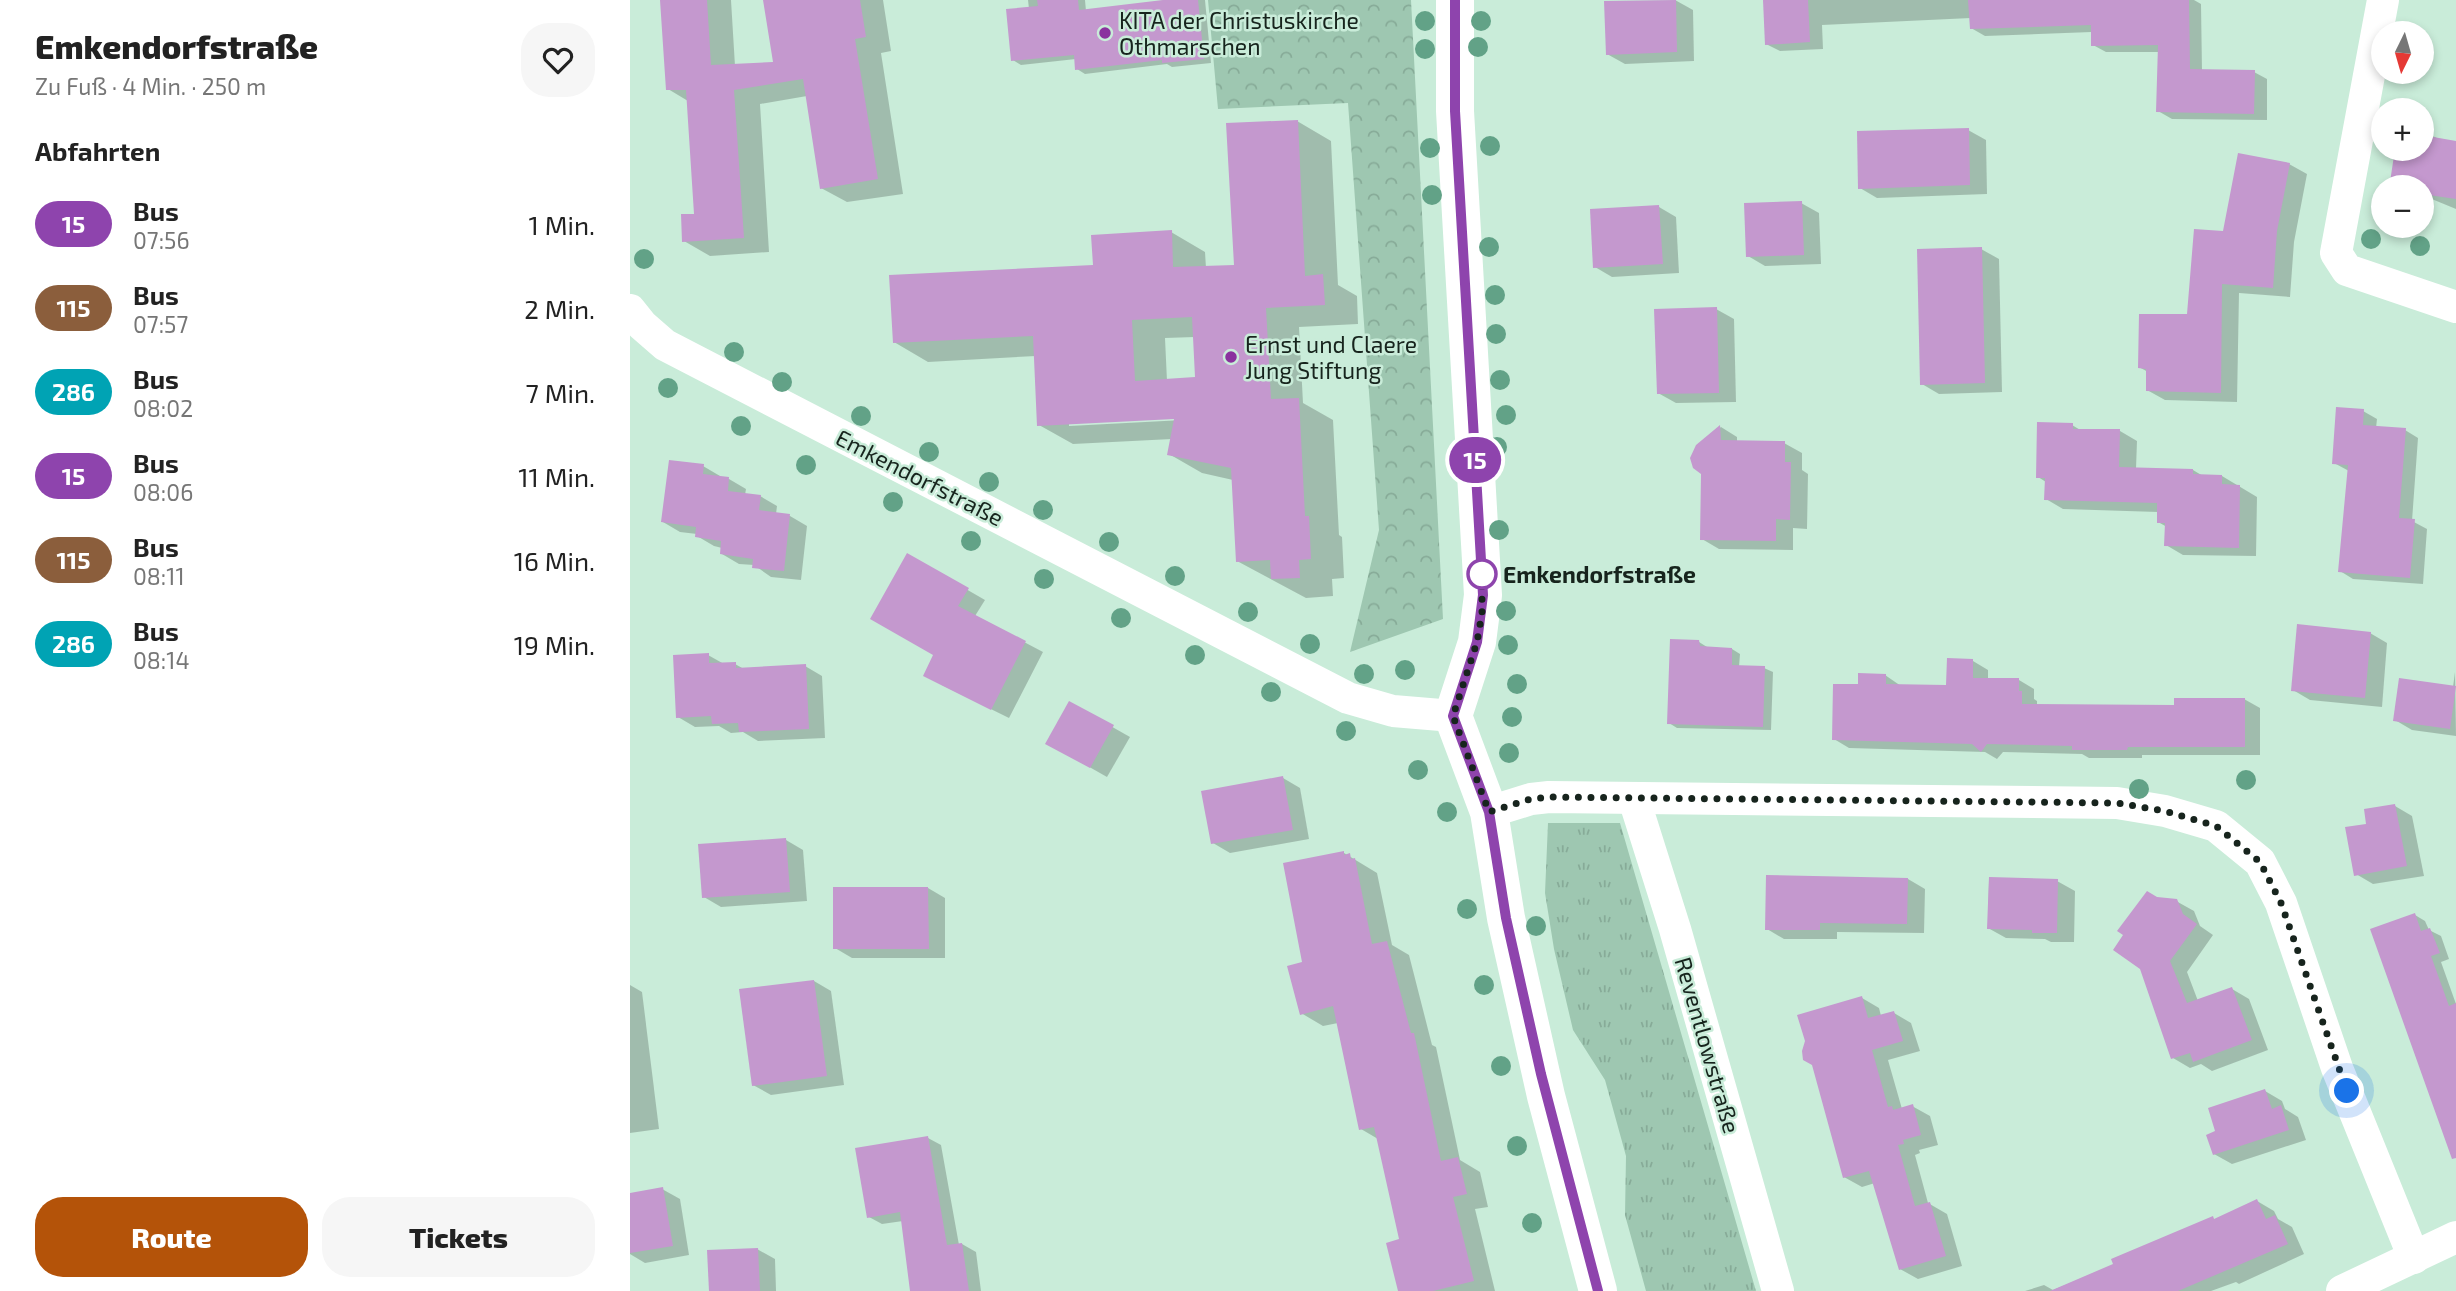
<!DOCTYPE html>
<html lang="de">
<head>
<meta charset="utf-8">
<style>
  body { margin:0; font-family:"Exo 2",sans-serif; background:#f6f6f6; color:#222; height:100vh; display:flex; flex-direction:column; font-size:26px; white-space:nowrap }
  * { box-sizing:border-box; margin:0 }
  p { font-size:23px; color:#767676 }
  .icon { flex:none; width:38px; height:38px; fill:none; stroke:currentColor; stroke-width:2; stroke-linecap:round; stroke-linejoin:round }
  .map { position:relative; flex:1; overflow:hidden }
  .side { display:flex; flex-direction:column; background:#fff; width:630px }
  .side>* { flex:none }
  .badge { padding:0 14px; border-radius:23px; font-size:24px; line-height:46px }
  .needle { width:46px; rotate:185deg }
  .fabs { position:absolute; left:1741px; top:21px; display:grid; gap:14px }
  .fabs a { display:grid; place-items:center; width:63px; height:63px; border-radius:50%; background:#fff; box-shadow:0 4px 10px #0003; font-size:35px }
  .you { position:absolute; width:35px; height:35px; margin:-18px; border:5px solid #fff; border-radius:50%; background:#1a73e8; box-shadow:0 0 0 10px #1a73e833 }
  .map>.badge { position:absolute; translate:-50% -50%; box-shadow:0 0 0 4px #fff }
  h2 { padding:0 35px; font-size:26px; line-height:63px }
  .round { display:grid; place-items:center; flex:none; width:74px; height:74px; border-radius:28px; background:#f6f6f6 }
  .head { display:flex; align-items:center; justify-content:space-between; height:119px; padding:0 35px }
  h1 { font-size:33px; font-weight:800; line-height:52px }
  .action { display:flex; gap:14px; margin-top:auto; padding:14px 35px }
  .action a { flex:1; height:80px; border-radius:28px; background:#b45309; color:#fff; font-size:28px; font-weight:800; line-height:80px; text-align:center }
  .action a+a { background:#f6f6f6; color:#222 }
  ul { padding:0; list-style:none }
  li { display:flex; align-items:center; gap:21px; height:84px; padding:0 35px }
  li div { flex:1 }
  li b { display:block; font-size:26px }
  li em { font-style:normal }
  li .badge { min-width:77px; font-weight:700; text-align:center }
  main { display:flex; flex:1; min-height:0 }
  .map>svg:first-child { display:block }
</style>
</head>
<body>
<main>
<section class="side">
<div class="head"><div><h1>Emkendorfstraße</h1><p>Zu Fuß · 4 Min. · 250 m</p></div><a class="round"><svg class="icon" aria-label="heart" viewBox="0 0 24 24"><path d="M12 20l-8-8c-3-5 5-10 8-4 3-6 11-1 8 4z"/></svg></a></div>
<h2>Abfahrten</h2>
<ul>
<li><span class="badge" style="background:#8e44ad;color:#fff">15</span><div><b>Bus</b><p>07:56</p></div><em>1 Min.</em></li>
<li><span class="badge" style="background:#8b5e3c;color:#fff">115</span><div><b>Bus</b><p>07:57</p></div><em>2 Min.</em></li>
<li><span class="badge" style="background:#00a3b4;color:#fff">286</span><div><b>Bus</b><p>08:02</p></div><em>7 Min.</em></li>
<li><span class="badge" style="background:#8e44ad;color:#fff">15</span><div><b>Bus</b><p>08:06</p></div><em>11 Min.</em></li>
<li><span class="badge" style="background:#8b5e3c;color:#fff">115</span><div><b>Bus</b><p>08:11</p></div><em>16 Min.</em></li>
<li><span class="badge" style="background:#00a3b4;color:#fff">286</span><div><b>Bus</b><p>08:14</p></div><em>19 Min.</em></li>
</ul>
<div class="action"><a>Route</a><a>Tickets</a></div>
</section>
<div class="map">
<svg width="1826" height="1291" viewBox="0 0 1826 1291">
  <defs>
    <pattern id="grass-tufts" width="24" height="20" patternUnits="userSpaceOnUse" patternTransform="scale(1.75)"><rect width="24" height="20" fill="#9ec7b1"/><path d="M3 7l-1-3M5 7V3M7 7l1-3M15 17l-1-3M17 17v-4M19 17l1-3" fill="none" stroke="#87ab98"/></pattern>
    <pattern id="forest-crowns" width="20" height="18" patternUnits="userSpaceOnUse" patternTransform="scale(1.75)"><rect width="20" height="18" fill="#9ec7b1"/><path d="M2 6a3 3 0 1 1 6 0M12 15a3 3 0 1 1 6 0" fill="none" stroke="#87ab98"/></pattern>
  </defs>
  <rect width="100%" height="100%" fill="#c9ecd9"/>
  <path fill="url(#grass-tufts)" d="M918 823H990L1126 1291H1016L995 1215 996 1156 975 1080 943 1030 924 949 915 893Z"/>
  <path fill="url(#forest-crowns)" d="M578 0H781L813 619 720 652 749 530 718 103 588 109Z"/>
  <g fill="#0003" fill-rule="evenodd">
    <path d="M32 0H101L105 66 145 64 135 0H253L261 51 251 53 273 194 217 202 191 188 177 96 130 104 139 252 80 256 54 241 66 215 58 101 38 89Z"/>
    <path d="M398 0H455L456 11 538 0H575L581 63 542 67 537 64 455 74 447 69 446 59 391 65 383 60 399 9Z"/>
    <path d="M1045 0 1063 10 1064 61 995 64 977 54Z"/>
    <path d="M1134 0H1564L1571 4 1572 71 1624 72 1637 79V120L1542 119 1528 111 1529 52H1476L1463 45 1462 32 1355 36 1341 28V18L1192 25 1193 49 1150 51 1136 44Z"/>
    <path d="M667 121 701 141 708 285 727 296 728 324 669 327 673 403 703 420 709 535 712 537 714 578 702 579 703 596 676 598 607 561 603 480 572 473 539 454 542 439 443 444 409 425 406 356 298 362 264 342 465 266 541 232 575 252 576 268 605 266ZM565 337 567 379 537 381 535 338ZM553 416V420L439 426V422Z"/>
    <path d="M1338 130 1356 140 1357 194 1247 198 1230 188Z"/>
    <path d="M1792 131 1811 140 1826 143V209L1792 195V187H1773L1762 181 1767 149H1792Z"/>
    <path d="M1659 164 1677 174 1664 242 1660 297 1609 293 1607 402 1535 400 1517 390 1518 372 1509 367 1559 316 1595 233Z"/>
    <path d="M1171 203 1189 213 1191 264 1135 266 1118 256Z"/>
    <path d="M1029 207 1046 217 1049 273 982 277 965 267Z"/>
    <path d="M1351 249 1369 259 1372 392 1309 394 1292 384Z"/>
    <path d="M1086 309 1104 319 1106 402 1046 403 1028 393Z"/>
    <path d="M1733 411 1747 419 1746 428 1775 430 1788 438 1782 521 1797 529 1793 584 1723 579 1710 571 1719 471 1704 463Z"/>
    <path d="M1442 425 1452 431H1490L1507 441 1506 469 1563 470 1573 476H1592L1627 497 1626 556 1553 555 1536 545 1537 527 1528 522V512L1433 509 1416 499V482L1408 477Z"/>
    <path d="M1091 427 1107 437V442L1154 443 1172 453V470L1178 474 1177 529 1163 528V550L1089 549 1072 539 1073 474 1067 446Z"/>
    <path d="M73 466 90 476V478L99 479 116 489 115 495 130 496 147 506 146 514 160 516 177 526 171 580 141 577 124 565 109 564 92 554V548L84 546 67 536V534L50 532 33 522Z"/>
    <path d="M277 555 355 600 345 616 413 652 379 718 312 685Z"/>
    <path d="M1740 633 1757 643 1752 707 1680 700 1663 690Z"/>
    <path d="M1069 642 1077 647 1102 649 1110 654 1109 667 1134 668 1143 672 1141 730 1047 728 1039 723Z"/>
    <path d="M78 655 94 664H105L114 669 175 666 192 676 195 738 128 741 113 732 101 733 89 726 65 727 48 717Z"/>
    <path d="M1343 661 1358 670V680H1389L1404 689V699L1407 701V706L1545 707 1614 699 1630 708V755H1512V758H1459L1452 754 1373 752 1367 759 1355 752 1219 748 1204 739 1230 686 1255 675 1271 686H1318Z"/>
    <path d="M1825 672 1826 736 1782 730 1765 720 1823 687Z"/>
    <path d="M440 703 500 737 477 777 417 743Z"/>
    <path d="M653 778 670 788 679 839 600 853 583 843Z"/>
    <path d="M1765 806 1782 816 1794 876 1743 884 1726 874 1738 825Z"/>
    <path d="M156 840 173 850 177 901 91 907 74 897Z"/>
    <path d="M714 853 747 873 762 945 779 955 802 1045 806 1047 830 1160 850 1172 858 1207 845 1209 865 1291H770L771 1241 748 1139 731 1129 708 1023 693 1026 671 1013 674 963Z"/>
    <path d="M1278 879 1295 889 1294 933 1207 932V939H1154L1137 929Z"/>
    <path d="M1359 880 1427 881 1445 891 1444 942H1421L1415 939 1376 938 1358 928Z"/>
    <path d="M298 888 315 898V958H222L205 948Z"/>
    <path d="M1529 899 1546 901 1564 911 1570 926 1583 935 1557 972 1568 1001 1602 989 1619 999 1638 1050 1582 1071 1571 1064 1560 1068 1543 1058Z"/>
    <path d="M1785 915 1795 921 1799 930 1811 936 1819 959 1811 962 1826 1004V1158Z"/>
    <path d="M184 981 201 991 214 1085 141 1095 123 1085Z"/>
    <path d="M0 985 12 992 29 1129 0 1133Z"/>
    <path d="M1232 998 1249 1008 1251 1016 1264 1013 1281 1023 1290 1051 1258 1060 1272 1109 1282 1106 1300 1116 1308 1145 1289 1150 1290 1153 1285 1155 1298 1203 1317 1214 1332 1266 1288 1279 1270 1269 1245 1183 1232 1187 1214 1177Z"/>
    <path d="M1635 1091 1652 1101 1655 1109 1668 1117 1676 1140 1602 1164 1584 1154 1588 1132Z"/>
    <path d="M298 1138 311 1145 329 1245 332 1244 346 1252 351 1291H282L273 1221 252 1224 239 1217Z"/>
    <path d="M32 1189 50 1199 59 1255 15 1263 0 1254V1194Z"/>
    <path d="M1627 1201 1644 1211 1648 1219 1662 1227 1674 1254 1609 1284 1606 1282 1581 1291H1395L1414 1285 1423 1290 1486 1265 1582 1218 1586 1220Z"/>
    <path d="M127 1249 145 1259 146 1291H81Z"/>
  </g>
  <g fill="#c498ce" fill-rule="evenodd">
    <path d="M30 0H77L81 65 143 62 133 0H230L236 37 225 39 248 179 190 189 173 79 104 90 114 238 52 242 51 214H64L56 90H36Z"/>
    <path d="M407 0H448L449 10 533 0H568L574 59 532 63V60L445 70 444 55 381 61 376 9 408 6Z"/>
    <path d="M1046 0 1047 52 976 55 974 1Z"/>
    <path d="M1133 0H1178L1180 42 1135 45Z"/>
    <path d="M1338 0H1559L1560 69 1625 70 1624 114 1526 112 1528 45 1461 46V25L1340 29Z"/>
    <path d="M668 120 675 276 693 274 695 305 636 308 641 399 669 398 675 516H679L681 559 669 560 670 578 641 579 640 560 606 562 601 468 537 455 544 419 407 426 403 336 263 343 259 275 463 265 461 235 542 230 543 267 604 265 596 123ZM562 317 565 377 505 381 502 320Z"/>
    <path d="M1339 128 1340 185 1228 189 1227 131Z"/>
    <path d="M1792 135 1826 141V199L1792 194V187L1760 182 1765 149H1792Z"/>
    <path d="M1608 153 1660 163 1647 231 1643 288 1592 284 1591 393 1516 391V369L1508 368 1509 314H1557L1564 229 1593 231Z"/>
    <path d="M1172 201 1174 255 1116 257 1114 203Z"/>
    <path d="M1029 205 1033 264 963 268 960 209Z"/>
    <path d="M1352 247 1355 383 1290 385 1287 249Z"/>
    <path d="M1087 307 1089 393 1027 394 1024 309Z"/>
    <path d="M1706 407 1734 409 1733 425 1776 428 1769 518 1785 519 1780 578 1708 572 1718 465 1702 464Z"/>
    <path d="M1407 422 1443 423V429H1490L1489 467 1563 469V474L1592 475V484L1610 485 1609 548 1534 546 1535 523H1527V503L1414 500 1415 478H1406Z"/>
    <path d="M1090 425 1091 440 1155 441V462H1161L1160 520 1146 519V541L1070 540 1071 474 1063 468 1060 458 1066 445Z"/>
    <path d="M39 460 74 464 73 474 99 477 98 491 131 495 129 510 160 514 154 571 122 568 123 559 90 554 91 541 65 537 66 527 31 522Z"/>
    <path d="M277 553 339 588 328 606 396 641 361 710 293 676 303 655 240 619Z"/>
    <path d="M1667 624 1741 632 1735 698 1661 691Z"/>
    <path d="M1040 639 1069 640 1070 646 1102 648V665L1135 666 1133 727 1037 724Z"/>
    <path d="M79 653V663L106 662V668L176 664 179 729 109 732 108 723 82 724 81 716 46 718 43 655Z"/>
    <path d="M1317 658 1343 659V678H1389V691H1392V704L1544 705V698H1615V747H1498L1497 750H1442V746L1357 744 1351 752 1342 744 1202 740 1203 684H1228V673L1256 674V684L1316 685Z"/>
    <path d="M1769 678 1826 686 1820 729 1763 721Z"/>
    <path d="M439 701 484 725 460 768 415 744Z"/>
    <path d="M653 776 663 830 581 844 571 791Z"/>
    <path d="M1765 804 1777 866 1724 876 1715 827 1736 824 1734 809Z"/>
    <path d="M156 838 160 892 72 898 68 844Z"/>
    <path d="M714 851V855L720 853 721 859 725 858 742 944 757 941 781 1033H784L811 1161 828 1157 837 1194 823 1197 844 1281 803 1291H768L756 1243 769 1239 744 1127 729 1130 703 1006 670 1015 657 966 672 962 653 863Z"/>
    <path d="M1136 875 1278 878 1277 924 1190 923V930H1135Z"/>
    <path d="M1359 877 1428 879 1427 933H1402V930L1357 929Z"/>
    <path d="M203 887H298L299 949H203Z"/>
    <path d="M1517 891 1527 897 1547 899 1553 914 1567 924 1540 961 1557 1003 1602 987 1622 1040 1563 1062 1560 1053 1541 1059 1510 969 1483 950 1493 935 1487 931Z"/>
    <path d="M1785 913 1791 931 1800 928 1810 953 1801 956 1819 1006 1826 1003V1158L1822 1159 1740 929Z"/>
    <path d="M184 980 197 1076 122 1086 109 989Z"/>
    <path d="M1232 996 1238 1018 1264 1011 1273 1041 1242 1050 1258 1107 1262 1106 1263 1110 1283 1104 1291 1135 1273 1140 1274 1144 1268 1145 1285 1206 1300 1202 1316 1256 1269 1270 1239 1171 1213 1178 1182 1065 1173 1060 1172 1051 1175 1041 1167 1015Z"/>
    <path d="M1635 1089 1642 1109 1651 1105 1659 1130 1583 1155 1576 1135 1585 1131 1578 1108Z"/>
    <path d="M298 1136 317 1245 332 1243 339 1291H280L270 1212 237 1218 225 1148Z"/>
    <path d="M33 1187 43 1246 0 1253V1193Z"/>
    <path d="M1627 1199 1636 1219 1645 1215 1658 1244 1548 1291H1420L1483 1264 1481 1259 1583 1216 1584 1219Z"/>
    <path d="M128 1248 130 1291H79L77 1250Z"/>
  </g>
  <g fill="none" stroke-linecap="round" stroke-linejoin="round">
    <g stroke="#fff" stroke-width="32">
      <path d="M1753 0 1706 253 1717 270 1826 307"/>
      <path d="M0 310 12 325 35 345 718 698 763 711 823 716"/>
      <path d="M1004 799 1045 929 1148 1291"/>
      <path d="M859 812 901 799 919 797 1487 803 1535 811 1586 826 1630 862 1651 903 1707 1068 1784 1258"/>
      <path d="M1712 1291 1826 1237"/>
    </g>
    <path stroke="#fff" stroke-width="38" d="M825 0V111L853 595 847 642 823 716 859 812 876 918 916 1096 968 1291"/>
  </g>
  <g fill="#62a287">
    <circle cx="795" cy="21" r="10"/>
    <circle cx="851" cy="21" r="10"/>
    <circle cx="848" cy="47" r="10"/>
    <circle cx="795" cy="49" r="10"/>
    <circle cx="860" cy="146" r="10"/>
    <circle cx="800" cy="148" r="10"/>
    <circle cx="802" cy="195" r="10"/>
    <circle cx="1741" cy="239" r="10"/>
    <circle cx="1790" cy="246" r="10"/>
    <circle cx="859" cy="247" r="10"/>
    <circle cx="14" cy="259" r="10"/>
    <circle cx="865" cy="295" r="10"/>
    <circle cx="866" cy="334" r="10"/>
    <circle cx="104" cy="352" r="10"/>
    <circle cx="870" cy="380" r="10"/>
    <circle cx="152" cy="382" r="10"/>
    <circle cx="38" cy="388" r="10"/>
    <circle cx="876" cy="415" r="10"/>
    <circle cx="231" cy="416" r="10"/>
    <circle cx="111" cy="426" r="10"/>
    <circle cx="867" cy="447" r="10"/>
    <circle cx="299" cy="452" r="10"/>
    <circle cx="176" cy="465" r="10"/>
    <circle cx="359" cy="482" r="10"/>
    <circle cx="263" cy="502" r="10"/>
    <circle cx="413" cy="510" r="10"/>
    <circle cx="869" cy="530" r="10"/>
    <circle cx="341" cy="541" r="10"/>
    <circle cx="479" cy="542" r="10"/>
    <circle cx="545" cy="576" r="10"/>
    <circle cx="414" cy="579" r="10"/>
    <circle cx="876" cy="611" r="10"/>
    <circle cx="618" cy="612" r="10"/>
    <circle cx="491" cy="618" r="10"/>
    <circle cx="680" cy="644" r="10"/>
    <circle cx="878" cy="645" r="10"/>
    <circle cx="565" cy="655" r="10"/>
    <circle cx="775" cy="670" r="10"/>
    <circle cx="734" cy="674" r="10"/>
    <circle cx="887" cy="684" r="10"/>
    <circle cx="641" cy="692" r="10"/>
    <circle cx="882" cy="717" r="10"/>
    <circle cx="716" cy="731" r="10"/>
    <circle cx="879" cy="753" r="10"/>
    <circle cx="788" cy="770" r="10"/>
    <circle cx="1616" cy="780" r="10"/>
    <circle cx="1509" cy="789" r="10"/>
    <circle cx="817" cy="812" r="10"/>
    <circle cx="837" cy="909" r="10"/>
    <circle cx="906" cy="926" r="10"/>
    <circle cx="854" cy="985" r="10"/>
    <circle cx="871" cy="1066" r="10"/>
    <circle cx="887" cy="1146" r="10"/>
    <circle cx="902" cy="1223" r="10"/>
  </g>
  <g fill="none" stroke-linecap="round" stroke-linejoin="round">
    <defs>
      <path id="line" d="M825 0V111L853 595 847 642 823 716 859 812 876 918 911 1074 968 1291"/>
    </defs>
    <use href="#line" stroke="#fff" stroke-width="16"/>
    <use href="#line" stroke="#8e44ad" stroke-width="10"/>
    <path stroke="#17241d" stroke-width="7" stroke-dasharray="0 12.6" d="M852 574V613L847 642 823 716 859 812 901 799 919 797 1487 803 1535 811 1586 826 1630 862 1651 903 1717 1091"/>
  </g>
  <g fill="#8a329e" stroke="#c9ecd9" stroke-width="2.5">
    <circle cx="475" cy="33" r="7"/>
    <circle cx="601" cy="357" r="7"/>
  </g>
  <circle fill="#fff" stroke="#8e44ad" stroke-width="3.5" cx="852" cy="574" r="14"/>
  <g text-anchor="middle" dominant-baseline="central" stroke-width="5" stroke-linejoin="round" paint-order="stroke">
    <g font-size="23" fill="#17241d" stroke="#c9ecd9" text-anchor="start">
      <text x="489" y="20">KITA der Christuskirche<tspan x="489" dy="26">Othmarschen</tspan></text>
      <text x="615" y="344">Ernst und Claere<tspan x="615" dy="26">Jung Stiftung</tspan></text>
    </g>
    <g font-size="23" fill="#17241d" stroke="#c9ecd9">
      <text transform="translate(290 477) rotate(27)">Emkendorfstraße</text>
      <text transform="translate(1078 1045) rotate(74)">Reventlowstraße</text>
    </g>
    <g font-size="23" font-weight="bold" fill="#17241d" stroke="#c9ecd9" text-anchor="start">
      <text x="873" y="574">Emkendorfstraße</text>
    </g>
  </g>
</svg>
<div class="fabs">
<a><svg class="needle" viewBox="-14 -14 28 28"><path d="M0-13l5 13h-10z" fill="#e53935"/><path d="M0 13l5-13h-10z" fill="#767676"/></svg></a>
<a>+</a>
<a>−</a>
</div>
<div class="you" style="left:1717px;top:1091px"></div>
<b class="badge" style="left:845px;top:460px;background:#8e44ad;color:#fff">15</b>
</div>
</main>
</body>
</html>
